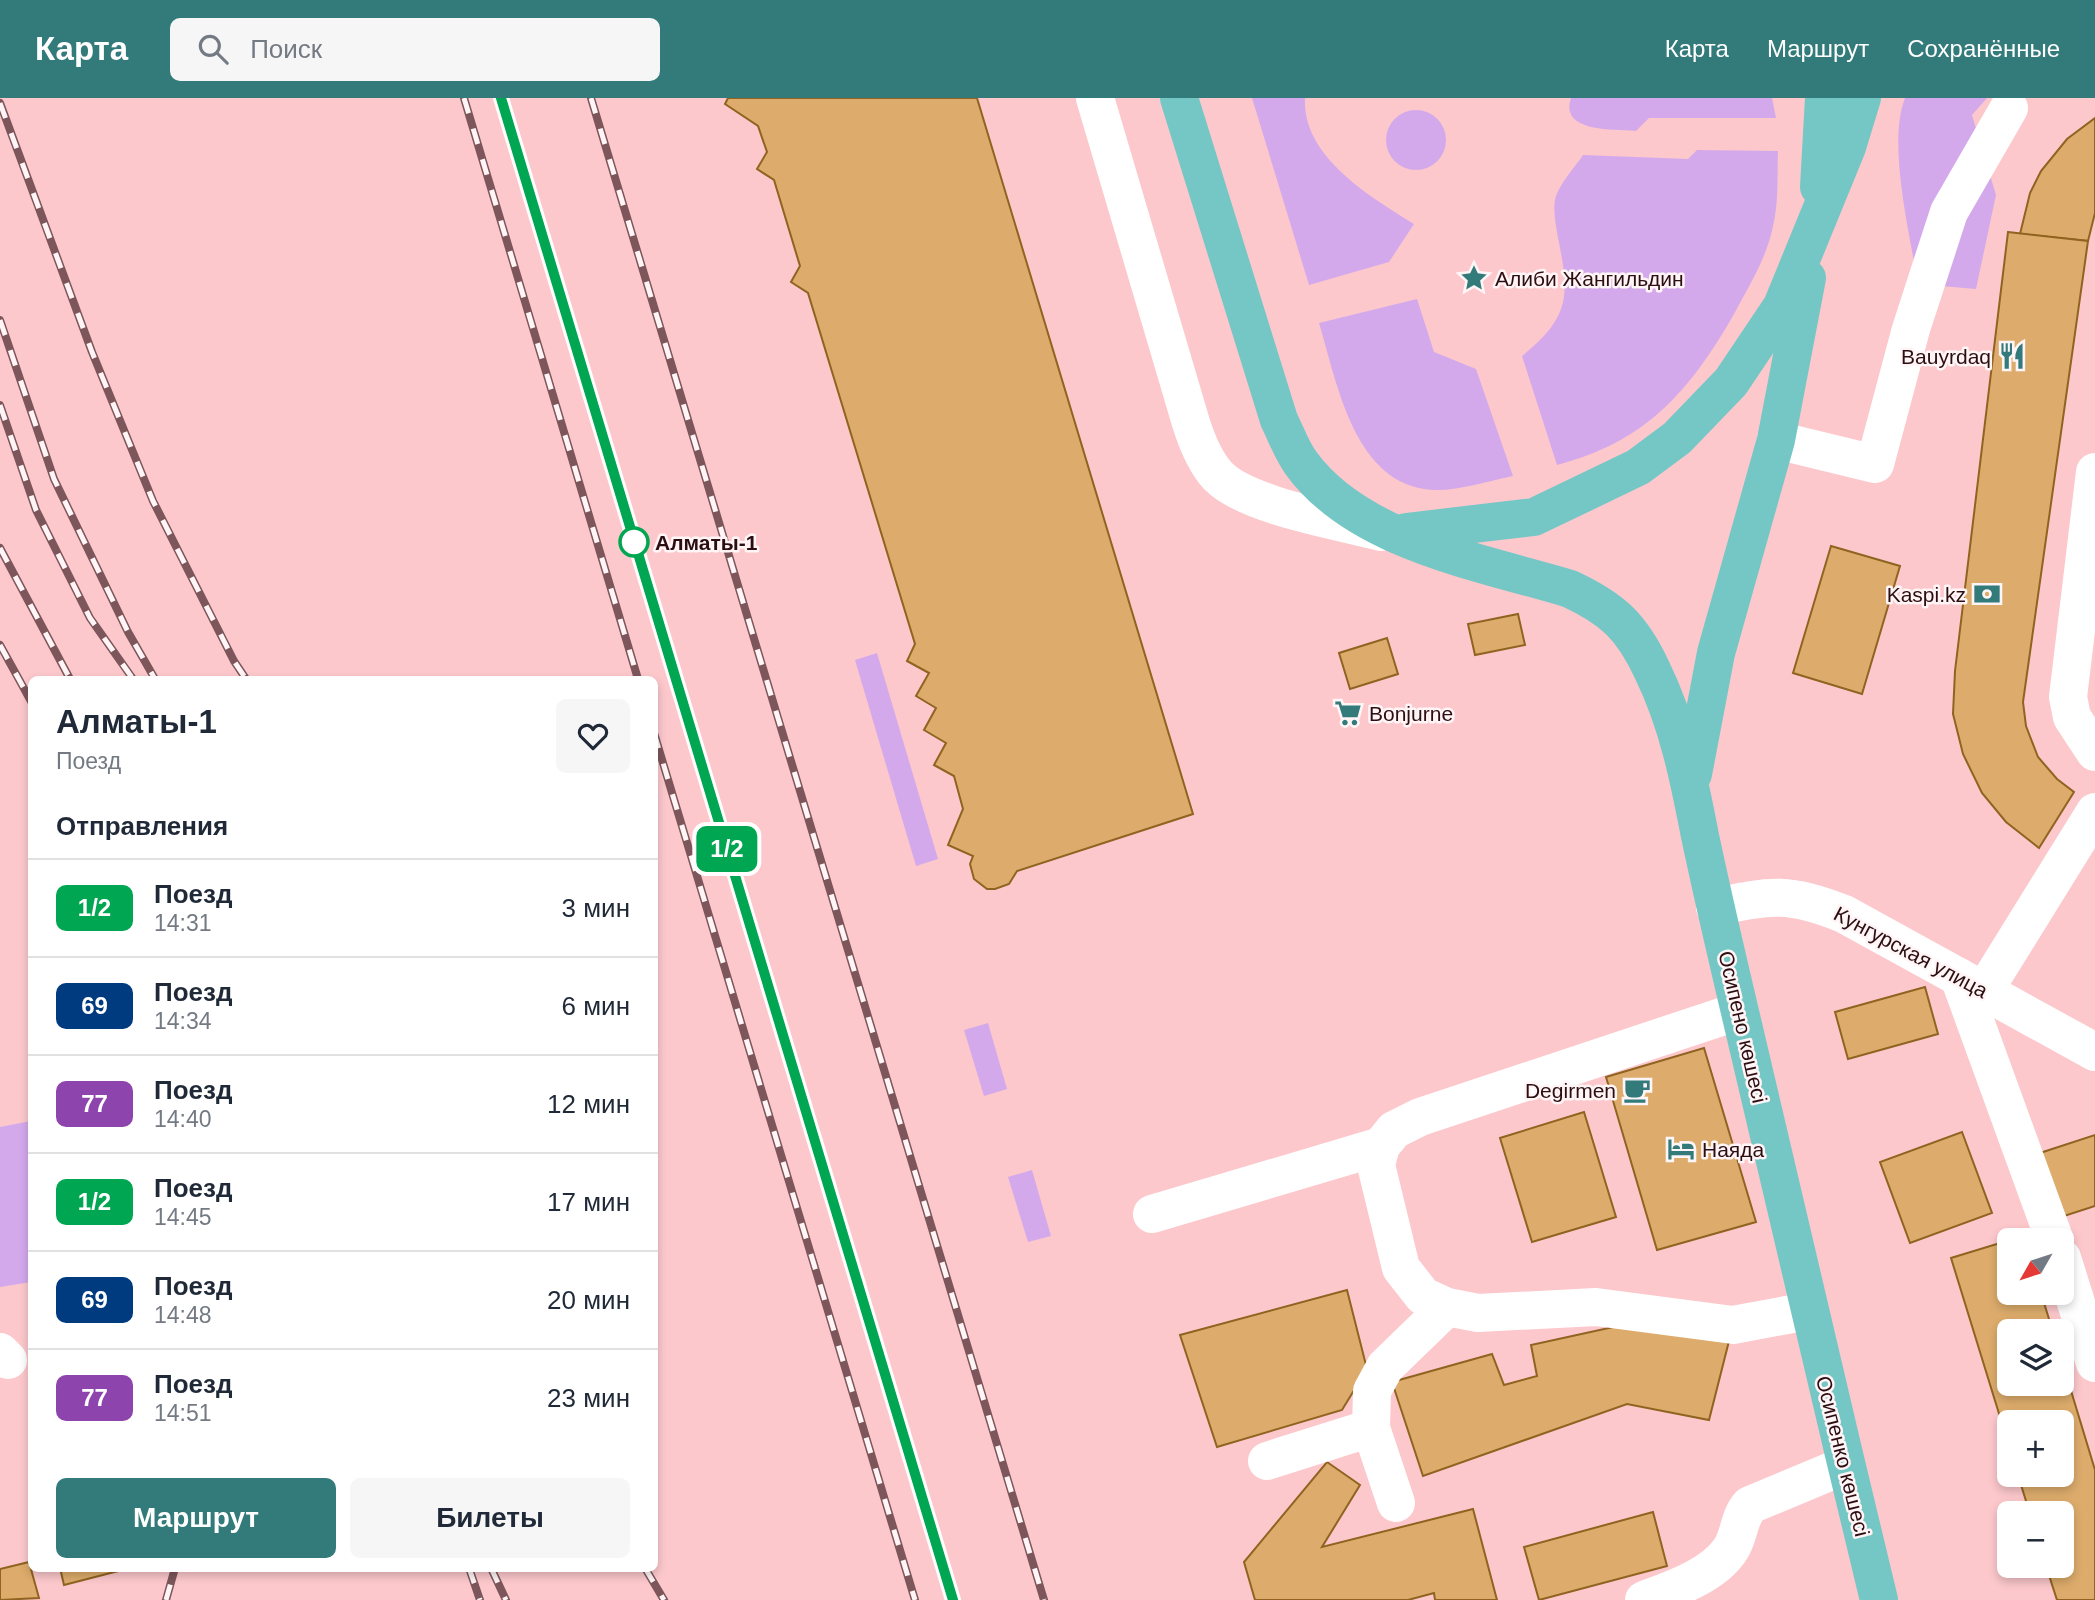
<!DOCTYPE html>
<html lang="ru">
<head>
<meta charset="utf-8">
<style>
  body { margin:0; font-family:Helvetica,sans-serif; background:#f6f6f7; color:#1f2937; height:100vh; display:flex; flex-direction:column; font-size:26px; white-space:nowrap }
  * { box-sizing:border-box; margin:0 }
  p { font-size:23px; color:#747a83 }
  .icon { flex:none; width:38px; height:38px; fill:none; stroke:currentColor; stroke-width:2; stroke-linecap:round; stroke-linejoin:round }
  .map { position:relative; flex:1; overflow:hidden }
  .side { position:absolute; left:28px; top:578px; width:630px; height:896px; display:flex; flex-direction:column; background:#fff; border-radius:10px; box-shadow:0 4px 10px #0003 }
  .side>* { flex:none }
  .badge { padding:0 14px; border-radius:10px; font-size:24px; line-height:46px }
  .needle { width:46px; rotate:231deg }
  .fabs { position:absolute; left:1997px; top:1130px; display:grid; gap:14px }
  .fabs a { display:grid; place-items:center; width:77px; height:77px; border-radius:10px; background:#fff; box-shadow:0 4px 10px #0003; font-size:35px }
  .map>.badge { position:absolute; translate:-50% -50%; box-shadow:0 0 0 4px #fff }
  h2 { padding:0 28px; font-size:26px; line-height:63px }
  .round { display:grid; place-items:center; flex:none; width:74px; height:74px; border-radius:10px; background:#f6f6f7 }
  .summary { display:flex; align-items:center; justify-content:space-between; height:119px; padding:0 28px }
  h1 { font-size:33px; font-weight:800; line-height:52px }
  .primary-button { display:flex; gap:14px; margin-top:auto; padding:14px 28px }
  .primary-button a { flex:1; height:80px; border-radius:10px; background:#337b7a; color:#fff; font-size:28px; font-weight:800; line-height:80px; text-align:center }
  .primary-button a+a { background:#f6f6f7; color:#1f2937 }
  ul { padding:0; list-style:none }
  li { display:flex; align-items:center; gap:21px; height:98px; padding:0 28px; border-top:2px solid #e0e1e3 }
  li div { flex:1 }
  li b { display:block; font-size:26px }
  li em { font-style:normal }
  li .badge { min-width:77px; font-weight:700; text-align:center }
  header { display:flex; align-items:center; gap:42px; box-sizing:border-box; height:98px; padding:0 35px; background:#337b7a; color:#fff }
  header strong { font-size:33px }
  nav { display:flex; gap:38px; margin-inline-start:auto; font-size:24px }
  .search { width:490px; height:63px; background:#f6f6f7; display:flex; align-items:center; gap:18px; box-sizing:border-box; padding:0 24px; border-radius:10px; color:#747a83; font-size:26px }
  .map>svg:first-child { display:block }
</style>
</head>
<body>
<header>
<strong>Карта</strong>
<div class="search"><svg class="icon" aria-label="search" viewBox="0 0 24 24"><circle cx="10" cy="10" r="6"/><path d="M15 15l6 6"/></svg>Поиск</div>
<nav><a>Карта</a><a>Маршрут</a><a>Сохранённые</a></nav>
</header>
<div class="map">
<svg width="2095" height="1502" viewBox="0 0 2095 1502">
  <rect width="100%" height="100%" fill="#fcc8cc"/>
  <g fill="#d4a9ec">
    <path d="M1252 0H1305C1302 59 1371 99 1414 126L1389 164 1309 187Z"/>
    <path d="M1571 0H1772L1776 20H1649L1636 33C1615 31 1559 35 1571 0Z"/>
    <path d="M1905 0H1987L1972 17 1996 97 1976 191 1918 186C1910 137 1887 45 1905 0Z"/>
    <circle cx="1416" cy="42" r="30"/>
    <path d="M1697 52 1778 53C1777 77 1779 104 1773 128 1767 159 1749 188 1734 216 1690 293 1646 344 1557 367L1522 258C1570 219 1570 198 1558 140 1556 127 1552 111 1556 98 1561 84 1575 69 1583 57L1688 61Z"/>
    <path d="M1417 201 1434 254 1476 271 1513 378C1488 383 1459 393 1433 392 1354 388 1337 284 1319 225Z"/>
    <path d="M877 555 938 761 916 768 855 562Z"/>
    <path d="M988 925 1007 991 984 998 964 932Z"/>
    <path d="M31 1023V1184L0 1189V1029Z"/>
    <path d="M1032 1072 1051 1138 1028 1144 1008 1079Z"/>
  </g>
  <g fill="#ddac6c" stroke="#906320" stroke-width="2">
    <path d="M728 0H977L1193 716 1017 773 1009 786 995 791H987L974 781 970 766 973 758 948 747 963 711 954 678 934 667 946 645 924 632 936 610 916 598 929 575 907 563 915 546 808 195 791 184 800 168 774 82 757 71 767 54 758 28 725 6Z"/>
    <path d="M2095 20V115L2088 143 2020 136 2030 95 2041 73 2067 41Z"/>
    <path d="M2008 134 2088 143 2023 604 2026 628 2038 659 2057 681 2074 694 2039 750 2006 724 1982 695 1963 656 1953 616 1955 573Z"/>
    <path d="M1831 448 1900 468 1862 596 1793 575Z"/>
    <path d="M1518 516 1525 547 1475 557 1468 526Z"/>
    <path d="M1387 540 1398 576 1350 591 1339 555Z"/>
    <path d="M1925 889 1938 936 1848 961 1835 914Z"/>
    <path d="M1704 950 1756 1124 1657 1152 1606 979Z"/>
    <path d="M1584 1014 1616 1119 1532 1144 1500 1040Z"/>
    <path d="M1962 1034 1992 1115 1910 1145 1880 1064Z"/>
    <path d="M2095 1037V1108L2061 1119 2040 1055Z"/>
    <path d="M2023 1138 2024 1143H2009V1195H2041L2053 1234H2009V1286H2062V1263L2095 1372V1502H2057L2046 1468H2062V1416H2030L2018 1377H2062V1325H2009V1348L1951 1160Z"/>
    <path d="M1347 1192 1367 1271 1342 1312 1217 1349 1180 1237Z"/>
    <path d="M1627 1226 1729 1243 1709 1322 1627 1306 1423 1378 1392 1284 1492 1256 1504 1287 1537 1278 1531 1247Z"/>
    <path d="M1327 1364 1360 1387 1322 1449 1473 1411 1497 1502H1435L1434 1495 1408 1502H1255L1244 1464Z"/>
    <path d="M1653 1414 1667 1468 1539 1502 1524 1449Z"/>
    <path d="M29 1464 39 1500 0 1502V1471Z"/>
    <path d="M60 1470H130L64 1487Z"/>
  </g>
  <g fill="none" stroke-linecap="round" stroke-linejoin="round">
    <g stroke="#fff" stroke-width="38">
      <path d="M1095 0 1191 325C1197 344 1205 364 1218 378 1247 408 1340 423 1381 434"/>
      <path d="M1776 342 1875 366 1911 231 1949 114 2009 10"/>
      <path d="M2095 374 2068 599 2072 619 2095 654"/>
      <path d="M1715 809C1772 797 1789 794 1844 816L2095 954"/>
      <path d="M1959 879 2055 1143"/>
      <path d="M1984 893 2095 714"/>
      <path d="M1739 913 1420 1019 1394 1032 1381 1048 1376 1067 1401 1170 1423 1198 1447 1209 1478 1215 1596 1209 1733 1227 1808 1213"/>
      <path d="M1152 1116 1381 1048"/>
      <path d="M2062 1160 2095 1265"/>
      <path d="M0 1254 8 1262"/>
      <path d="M1371 1330 1396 1405"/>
      <path d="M1267 1363 1371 1330 1372 1293 1385 1269 1447 1209"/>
      <path d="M1644 1502C1671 1492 1713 1478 1730 1452 1740 1438 1738 1420 1750 1407L1846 1367"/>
    </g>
    <g stroke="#75c7c6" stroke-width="38">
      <path d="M1179 0 1279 322C1286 336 1292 353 1301 365 1358 444 1482 464 1570 491 1613 511 1632 529 1652 572 1678 625 1689 681 1700 738 1710 785 1721 833 1732 880 1780 1088 1829 1295 1879 1502"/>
      <path d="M1819 89 1824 0"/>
      <path d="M1406 434 1534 419 1638 369 1677 340 1731 284 1782 208 1847 49 1862 0"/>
      <path d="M1693 676 1716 555 1776 342 1807 180"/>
    </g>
    <defs>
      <g id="rail">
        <path d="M464 0 638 581"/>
        <path d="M501 0 953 1502"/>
        <path d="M591 0 1044 1502"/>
        <path d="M0 5 92 254 153 403 234 563 246 581"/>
        <path d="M0 222 54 381 128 534 155 581"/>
        <path d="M0 307 36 412 90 520 133 581"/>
        <path d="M0 450 70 581"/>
        <path d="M0 547 32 605"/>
        <path d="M654 635 915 1502"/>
        <path d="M469 1470 480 1502"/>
        <path d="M491 1470 506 1502"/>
        <path d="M645 1470 664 1502"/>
        <path d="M166 1502 175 1470"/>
      </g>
    </defs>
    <use href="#rail" stroke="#7c565a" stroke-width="8"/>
    <use href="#rail" stroke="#fff5f6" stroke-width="5" stroke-dasharray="16" stroke-linecap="butt"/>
  </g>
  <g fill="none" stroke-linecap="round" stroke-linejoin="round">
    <defs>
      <path id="line" d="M501 0 953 1502"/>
    </defs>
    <use href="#line" stroke="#fff" stroke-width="16"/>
    <use href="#line" stroke="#00a651" stroke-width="10"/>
  </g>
  <defs>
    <symbol id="sight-bare" viewBox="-9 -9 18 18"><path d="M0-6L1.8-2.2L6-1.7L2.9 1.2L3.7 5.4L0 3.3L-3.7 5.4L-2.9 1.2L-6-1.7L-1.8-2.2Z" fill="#337b7a" stroke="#fff5f6" stroke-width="2.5" paint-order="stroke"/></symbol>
    <symbol id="restaurant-bare" viewBox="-9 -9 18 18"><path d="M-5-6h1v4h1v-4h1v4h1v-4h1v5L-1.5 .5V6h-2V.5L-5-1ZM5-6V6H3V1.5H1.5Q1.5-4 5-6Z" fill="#337b7a" stroke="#fff5f6" stroke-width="2.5" paint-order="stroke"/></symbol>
    <symbol id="bank-bare" viewBox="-9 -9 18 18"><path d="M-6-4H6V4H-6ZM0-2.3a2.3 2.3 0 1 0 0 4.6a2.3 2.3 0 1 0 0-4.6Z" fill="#337b7a" stroke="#fff5f6" stroke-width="2.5" paint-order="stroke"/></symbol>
    <symbol id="supermarket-bare" viewBox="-9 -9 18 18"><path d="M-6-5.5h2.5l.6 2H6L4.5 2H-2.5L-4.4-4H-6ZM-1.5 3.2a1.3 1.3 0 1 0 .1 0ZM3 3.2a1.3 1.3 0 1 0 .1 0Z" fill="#337b7a" stroke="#fff5f6" stroke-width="2.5" paint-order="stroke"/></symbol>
    <symbol id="cafe-bare" viewBox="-9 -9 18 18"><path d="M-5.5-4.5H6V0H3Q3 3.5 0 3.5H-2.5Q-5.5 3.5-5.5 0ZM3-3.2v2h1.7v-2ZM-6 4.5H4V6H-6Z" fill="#337b7a" stroke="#fff5f6" stroke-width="2.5" paint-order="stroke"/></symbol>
    <symbol id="hotel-bare" viewBox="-9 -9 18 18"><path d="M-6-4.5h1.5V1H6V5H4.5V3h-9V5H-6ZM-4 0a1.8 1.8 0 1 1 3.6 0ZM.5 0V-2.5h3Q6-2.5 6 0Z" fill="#337b7a" stroke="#fff5f6" stroke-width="2.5" paint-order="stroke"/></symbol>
  </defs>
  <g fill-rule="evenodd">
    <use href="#sight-bare" x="1455" y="161" width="38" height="38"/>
    <use href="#restaurant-bare" x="1993" y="239" width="38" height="38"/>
    <use href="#bank-bare" x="1968" y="477" width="38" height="38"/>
    <use href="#supermarket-bare" x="1329" y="596" width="38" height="38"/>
    <use href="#cafe-bare" x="1618" y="973" width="38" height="38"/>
    <use href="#hotel-bare" x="1662" y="1032" width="38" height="38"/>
  </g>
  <circle fill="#fff" stroke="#00a651" stroke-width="3.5" cx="634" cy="444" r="14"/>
  <g text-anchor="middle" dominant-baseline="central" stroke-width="5" stroke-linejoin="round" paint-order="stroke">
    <g font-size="21" fill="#2c0e12" stroke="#fff5f6" text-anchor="start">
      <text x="1495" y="180">Алиби Жангильдин</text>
      <text x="1991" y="258" text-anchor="end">Bauyrdaq</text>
      <text x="1966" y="496" text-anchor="end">Kaspi.kz</text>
      <text x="1369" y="615">Bonjurne</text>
      <text x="1616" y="992" text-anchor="end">Degirmen</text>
      <text x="1702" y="1051">Наяда</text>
    </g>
    <g font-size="21" font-weight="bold" fill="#2c0e12" stroke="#fff5f6" text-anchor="start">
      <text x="655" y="444">Алматы-1</text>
    </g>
    <g font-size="21" fill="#2c0e12" stroke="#fff5f6">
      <text transform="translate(1911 854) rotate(28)">Кунгурская улица</text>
      <text transform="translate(1743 929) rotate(77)">Осипено көшесі</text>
      <text transform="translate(1843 1358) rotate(76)">Осипенко көшесі</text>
    </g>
  </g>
</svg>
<div class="fabs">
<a><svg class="needle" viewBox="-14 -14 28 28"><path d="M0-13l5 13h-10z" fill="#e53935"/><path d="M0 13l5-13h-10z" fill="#747a83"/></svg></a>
<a><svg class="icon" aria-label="layers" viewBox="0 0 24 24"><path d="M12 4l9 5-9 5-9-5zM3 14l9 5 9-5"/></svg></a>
<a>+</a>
<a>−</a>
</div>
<b class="badge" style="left:727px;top:751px;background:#00a651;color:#fff">1/2</b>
<section class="side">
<div class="summary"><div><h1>Алматы-1</h1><p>Поезд</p></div><a class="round"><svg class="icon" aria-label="heart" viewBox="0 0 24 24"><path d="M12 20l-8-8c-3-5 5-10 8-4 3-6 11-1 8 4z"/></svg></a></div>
<h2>Отправления</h2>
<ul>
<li><span class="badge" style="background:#00a651;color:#fff">1/2</span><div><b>Поезд</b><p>14:31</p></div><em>3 мин</em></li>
<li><span class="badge" style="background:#003b80;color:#fff">69</span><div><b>Поезд</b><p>14:34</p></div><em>6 мин</em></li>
<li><span class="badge" style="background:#8e44ad;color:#fff">77</span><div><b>Поезд</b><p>14:40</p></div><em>12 мин</em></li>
<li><span class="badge" style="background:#00a651;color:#fff">1/2</span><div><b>Поезд</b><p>14:45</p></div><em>17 мин</em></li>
<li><span class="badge" style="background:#003b80;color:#fff">69</span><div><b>Поезд</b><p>14:48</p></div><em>20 мин</em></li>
<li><span class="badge" style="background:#8e44ad;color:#fff">77</span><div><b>Поезд</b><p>14:51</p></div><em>23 мин</em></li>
</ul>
<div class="primary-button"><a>Маршрут</a><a>Билеты</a></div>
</section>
</div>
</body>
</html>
